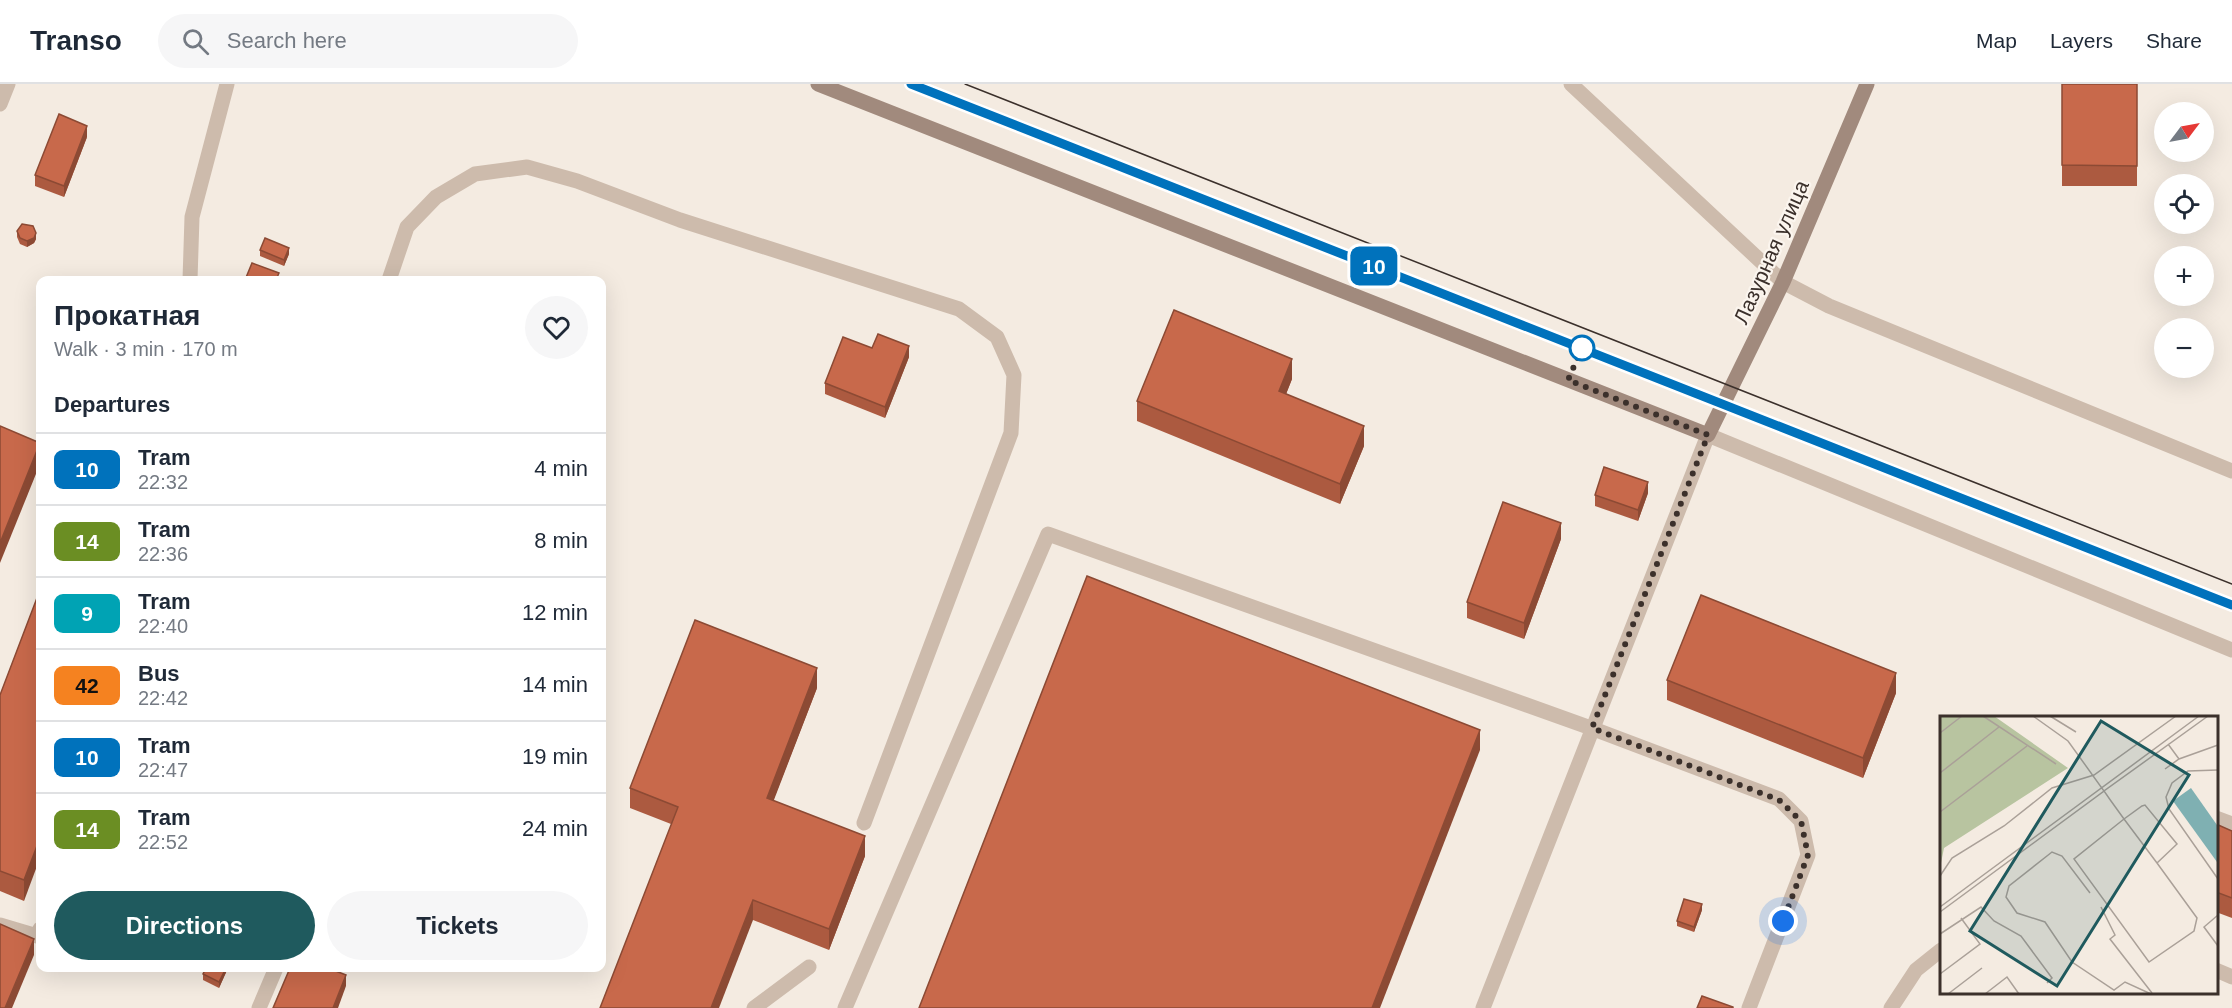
<!DOCTYPE html>
<html lang="en">
<head>
<meta charset="utf-8">
<style>
  body { margin:0; font-family:Helvetica,sans-serif; background:#f6f6f7; color:#1f2937; height:100vh; display:flex; flex-direction:column; font-size:22px; white-space:nowrap }
  * { box-sizing:border-box; margin:0 }
  p { font-size:20px; color:#747a83 }
  .icon { flex:none; width:33px; height:33px; fill:none; stroke:currentColor; stroke-width:2; stroke-linecap:round; stroke-linejoin:round }
  .map { position:relative; flex:1; overflow:hidden }
  .sheet { position:absolute; left:36px; top:192px; width:570px; height:696px; display:flex; flex-direction:column; background:#fff; border-radius:12px; box-shadow:0 6px 24px #0002 }
  .sheet>* { flex:none }
  .badge { padding:0 12px; border-radius:9px; font-size:21px; line-height:39px }
  .needle { width:39px; rotate:58deg }
  .controls { position:absolute; left:2154px; top:18px; display:grid; gap:12px }
  .controls a { display:grid; place-items:center; width:60px; height:60px; border-radius:50%; background:#fff; box-shadow:0 6px 24px #0002; font-size:30px }
  .you { position:absolute; width:30px; height:30px; margin:-15px; border:4px solid #fff; border-radius:50%; background:#1a73e8; box-shadow:0 0 0 9px #1a73e833 }
  .map>.badge { position:absolute; translate:-50% -50%; box-shadow:0 0 0 3px #fff }
  h2 { padding:0 18px; font-size:22px; line-height:54px }
  .round { display:grid; place-items:center; flex:none; width:63px; height:63px; border-radius:32px; background:#f6f6f7 }
  .summary { display:flex; align-items:center; justify-content:space-between; height:102px; padding:0 18px }
  h1 { font-size:28px; font-weight:600; line-height:45px }
  .cta { display:flex; gap:12px; margin-top:auto; padding:12px 18px }
  .cta a { flex:1; height:69px; border-radius:36px; background:#1f5a5e; color:#fff; font-size:24px; font-weight:600; line-height:69px; text-align:center }
  .cta a+a { background:#f6f6f7; color:#1f2937 }
  ul { padding:0; list-style:none }
  li { display:flex; align-items:center; gap:18px; height:72px; padding:0 18px; border-top:2px solid #e0e1e3 }
  li div { flex:1 }
  li b { display:block; font-size:22px }
  li em { font-style:normal }
  li .badge { min-width:66px; font-weight:700; text-align:center }
  header { display:flex; align-items:center; gap:36px; box-sizing:border-box; height:84px; padding:0 30px; background:#fff; border-bottom:2px solid #e0e1e3 }
  header strong { font-size:28px }
  nav { display:flex; gap:33px; margin-inline-start:auto; font-size:21px }
  .search { width:420px; height:54px; background:#f6f6f7; display:flex; align-items:center; gap:15px; box-sizing:border-box; padding:0 21px; border-radius:33px; color:#747a83; font-size:22px }
  .map>svg:first-child { display:block }
</style>
</head>
<body>
<header>
<strong>Transo</strong>
<div class="search"><svg class="icon" aria-label="search" viewBox="0 0 24 24"><circle cx="10" cy="10" r="6"/><path d="M15 15l6 6"/></svg>Search here</div>
<nav><a>Map</a><a>Layers</a><a>Share</a></nav>
</header>
<div class="map">
<svg width="2232" height="924" viewBox="0 0 2232 924">
  <rect width="100%" height="100%" fill="#f4ebe1"/>
  <g fill="none" stroke-linecap="round" stroke-linejoin="round">
    <g stroke="#cdbbac" stroke-width="15">
      <path d="M1571 0 1783 198 1829 222 2232 387"/>
      <path d="M0 20 8 0"/>
      <path d="M190 196 192 133 227 0"/>
      <path d="M389 196 407 143 436 113 475 90 527 83 577 97 680 136 959 225 997 253 1014 291 1011 349 864 739"/>
      <path d="M2216 734 2232 740"/>
      <path d="M0 841 37 852 40 845"/>
      <path d="M2216 886 2232 893"/>
      <path d="M259 924 276 884"/>
      <path d="M754 924 809 883"/>
      <path d="M845 924 1048 450 1591 644 1779 715 1801 737 1808 771 1749 924"/>
      <path d="M1483 924 1708 351"/>
      <path d="M1891 924 1916 886 1941 866"/>
    </g>
    <path stroke="#cdbbac" stroke-width="15" d="M1708 351 2232 566"/>
    <path stroke="#a18a7d" stroke-width="15" d="M818 0 1708 351 1783 198 1867 0"/>
    <g stroke="#3b302b" stroke-width="1.5">
      <path d="M911 0 2232 521"/>
      <path d="M965 0 2232 500"/>
    </g>
  </g>
  <g fill="#ac5a40">
    <rect x="2062" y="0" width="75" height="102"/>
    <path d="M87 53 64 113 35 102V91Z"/>
    <path d="M17 147 36 155 34 159 27 163 20 160 17 153Z"/>
    <path d="M260 166 289 170 284 182 260 172Z"/>
    <path d="M872 264 909 273 885 334 825 310V299Z"/>
    <path d="M1292 295 1286 310 1364 362 1340 420 1137 337V317Z"/>
    <path d="M1648 409 1638 437 1595 422V411Z"/>
    <path d="M1561 455 1524 555 1467 534V518Z"/>
    <path d="M40 506 24 817 0 807V611Z"/>
    <path d="M1667 596 1896 609 1863 694 1667 616Z"/>
    <path d="M817 604 773 717 865 772 829 866 753 836 671 740 630 724V704Z"/>
    <path d="M2216 740 2232 747V834L2216 828Z"/>
    <path d="M1702 826 1694 848 1677 842V837Z"/>
    <path d="M228 884 219 904 203 896V890Z"/>
  </g>
  <g fill="#8c4a34">
    <path d="M87 42V53L64 113V102Z"/>
    <path d="M36 149V155L34 159 27 163V157Z"/>
    <path d="M289 164V170L284 182V176Z"/>
    <path d="M909 262V273L885 334V323Z"/>
    <path d="M1292 275V295L1279 328V307Z"/>
    <path d="M1364 342V362L1340 420V400Z"/>
    <path d="M40 359V380L0 479V459Z"/>
    <path d="M1648 398V409L1638 437V426Z"/>
    <path d="M1561 439V455L1524 555V539Z"/>
    <path d="M817 584V604L767 734V714Z"/>
    <path d="M1896 589V609L1863 694V674Z"/>
    <path d="M1480 646V666L1380 924H1372Z"/>
    <path d="M865 752V772L829 866V845Z"/>
    <path d="M40 754V774L24 817V796Z"/>
    <path d="M753 816V836L719 924H711Z"/>
    <path d="M1702 820V826L1694 848V843Z"/>
    <path d="M34 855V871L12 924H5Z"/>
    <path d="M226 884H228L219 904V898Z"/>
    <path d="M346 891V902L338 924H333Z"/>
  </g>
  <g fill="#c8694b" stroke="#8c4a34" stroke-width="1.5">
    <path d="M2062 0H2137V82L2062 81Z"/>
    <path d="M59 30 87 42 64 102 35 91Z"/>
    <path d="M22 140 33 142 36 149 34 154 27 157 20 154 17 147Z"/>
    <path d="M265 154 289 164 284 176 260 166Z"/>
    <path d="M252 179 279 189 276 196H245Z"/>
    <path d="M1174 226 1292 275 1279 307 1364 342 1340 400 1137 317Z"/>
    <path d="M878 250 909 262 885 323 825 299 843 253 872 264Z"/>
    <path d="M0 342 40 359 0 459Z"/>
    <path d="M1604 383 1648 398 1638 426 1595 411Z"/>
    <path d="M1503 418 1561 439 1524 539 1467 518Z"/>
    <path d="M1087 492 1480 646 1372 924H919Z"/>
    <path d="M40 506V754L24 796 0 787V611Z"/>
    <path d="M1701 511 1896 589 1863 674 1667 596Z"/>
    <path d="M695 536 817 584 767 714 865 752 829 845 753 816 711 924H600L678 723 630 704Z"/>
    <path d="M2216 740 2232 747V814L2216 808Z"/>
    <path d="M1684 815 1702 820 1694 843 1677 837Z"/>
    <path d="M0 840 34 855 5 924H0Z"/>
    <path d="M206 884H226L219 898 203 890Z"/>
    <path d="M290 884H328L346 891 333 924H273Z"/>
    <path d="M1702 912 1733 923V924H1697Z"/>
  </g>
  <g fill="none" stroke-linecap="round" stroke-linejoin="round">
    <defs>
      <path id="line" d="M911 0 2232 521"/>
    </defs>
    <use href="#line" stroke="#fff" stroke-width="14"/>
    <use href="#line" stroke="#0072bc" stroke-width="9"/>
    <path stroke="#3b302b" stroke-width="6" stroke-dasharray="0 10.8" d="M1582 264 1568 296 1708 351 1592 644 1779 716 1801 737 1808 771 1783 837"/>
  </g>
  <circle fill="#fff" stroke="#0072bc" stroke-width="3" cx="1582" cy="264" r="12"/>
  <g text-anchor="middle" dominant-baseline="central" stroke-width="4.5" stroke-linejoin="round" paint-order="stroke">
    <g font-size="21" fill="#3b302b" stroke="#fbf5ee">
      <text transform="translate(1771 168) rotate(-66)">Лазурная улица</text>
    </g>
  </g>
  <g transform="translate(1940 632)">
    <rect width="278" height="278" fill="#f4ebe1"/>
    <path d="M0 0H54L128 52 4 132 0 152Z" fill="#b8c4a0"/>
    <path d="M251 72 277 109V146L233 85Z" fill="#7fb0b2"/>
    <path fill="none" stroke="#aaa098" stroke-width="1.5" d="M43 0 116 48M110 0 136 16M0 17 22 0M228 28 239 43M225 53 239 43 278 29M278 54 248 55 232 67 226 81 229 93 278 163M0 57 59 11M0 96 87 30M217 147 237 128 205 89 202 90 184 103 134 143 209 246 254 215 257 202 217 147 184 103 171 85 164 75 268 0M0 160 12 142 64 110 112 72 154 59 236 0M150 177 122 140 112 136 69 170 66 181 77 197 105 206 132 246 174 274 185 266 211 278M0 191 259 0M161 191 175 219 170 223 212 277M0 196 164 75 128 25 93 0M278 199 264 211 278 230M0 218 41 191 54 205 81 220 112 262 107 267M0 258 40 228 21 202M8 278 42 252M45 278 67 261 79 278"/>
    <path fill="#1f5a5e" fill-opacity="0.15" stroke="#1f5a5e" stroke-width="3" d="M161 5 249 59 117 270 30 215Z"/>
    <rect width="278" height="278" fill="none" stroke="#3b302b" stroke-width="3"/>
  </g>
</svg>
<div class="controls">
<a><svg class="needle" viewBox="-14 -14 28 28"><path d="M0-13l5 13h-10z" fill="#e53935"/><path d="M0 13l5-13h-10z" fill="#747a83"/></svg></a>
<a><svg class="icon" aria-label="locate" viewBox="0 0 24 24"><circle cx="12" cy="12" r="6"/><path d="M12 2v4M12 18v4M2 12h4M18 12h4"/></svg></a>
<a>+</a>
<a>−</a>
</div>
<div class="you" style="left:1783px;top:837px"></div>
<b class="badge" style="left:1374px;top:182px;background:#0072bc;color:#fff">10</b>
<section class="sheet">
<div class="summary"><div><h1>Прокатная</h1><p>Walk · 3 min · 170 m</p></div><a class="round"><svg class="icon" aria-label="heart" viewBox="0 0 24 24"><path d="M12 20l-8-8c-3-5 5-10 8-4 3-6 11-1 8 4z"/></svg></a></div>
<h2>Departures</h2>
<ul>
<li><span class="badge" style="background:#0072bc;color:#fff">10</span><div><b>Tram</b><p>22:32</p></div><em>4 min</em></li>
<li><span class="badge" style="background:#6b8e23;color:#fff">14</span><div><b>Tram</b><p>22:36</p></div><em>8 min</em></li>
<li><span class="badge" style="background:#00a3b4;color:#fff">9</span><div><b>Tram</b><p>22:40</p></div><em>12 min</em></li>
<li><span class="badge" style="background:#f58220;color:#111">42</span><div><b>Bus</b><p>22:42</p></div><em>14 min</em></li>
<li><span class="badge" style="background:#0072bc;color:#fff">10</span><div><b>Tram</b><p>22:47</p></div><em>19 min</em></li>
<li><span class="badge" style="background:#6b8e23;color:#fff">14</span><div><b>Tram</b><p>22:52</p></div><em>24 min</em></li>
</ul>
<div class="cta"><a>Directions</a><a>Tickets</a></div>
</section>
</div>
</body>
</html>
